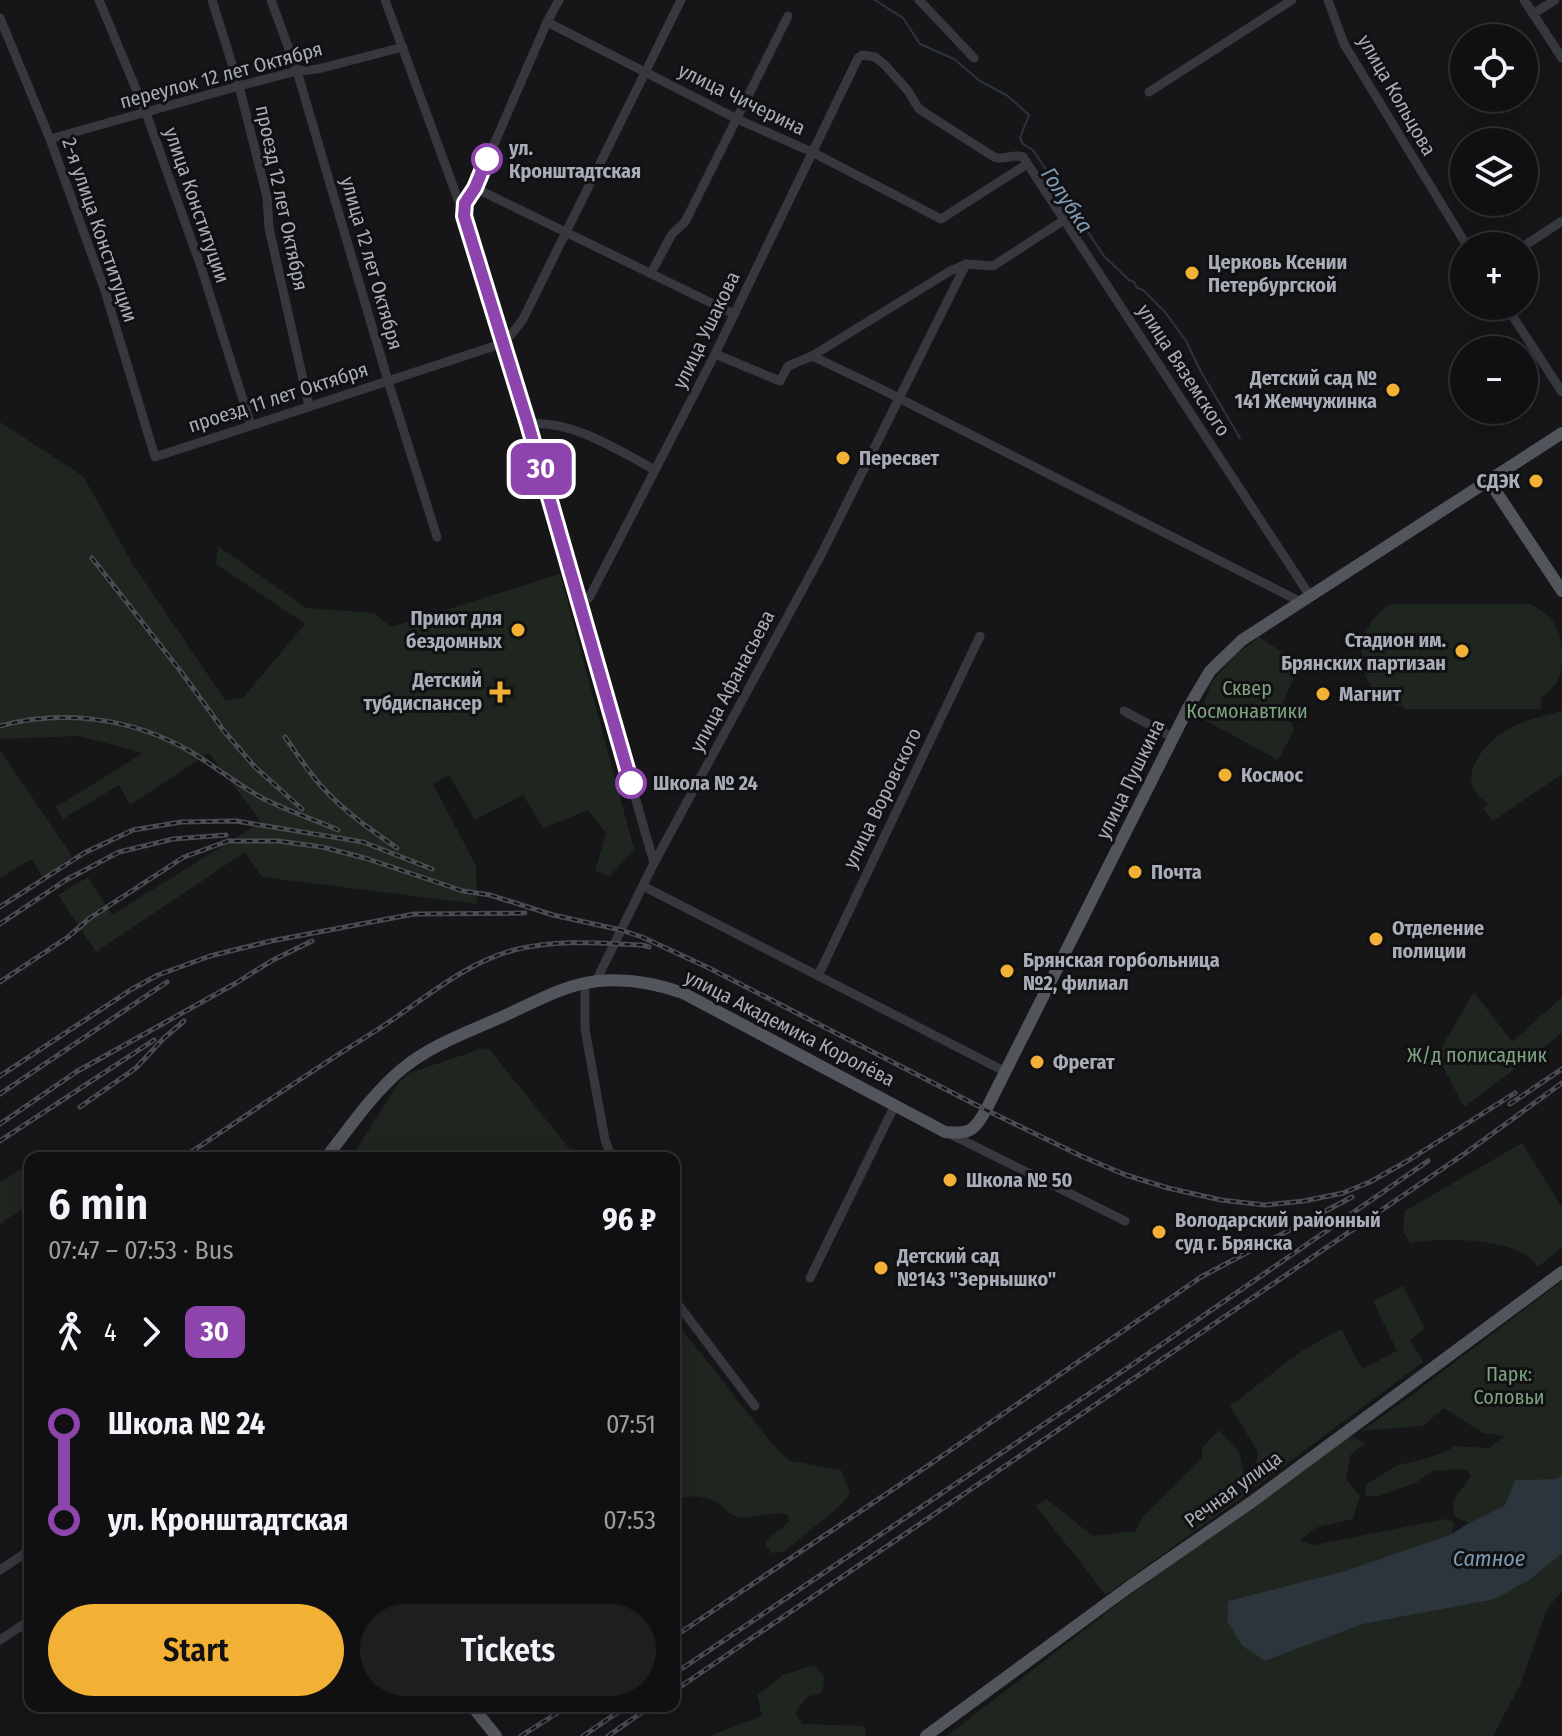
<!DOCTYPE html>
<html lang="en">
<head>
<meta charset="utf-8">
<style>
  body { margin:0; font-family:"Fira Sans Condensed",sans-serif; background:#1e1e20; color:#f1f3f6; height:100vh; display:flex; flex-direction:column; font-size:30px; white-space:nowrap }
  * { box-sizing:border-box; margin:0 }
  p { font-size:26px; color:#9c9d9f }
  .icon { flex:none; width:44px; height:44px; fill:none; stroke:currentColor; stroke-width:2; stroke-linecap:round; stroke-linejoin:round }
  .map { position:relative; flex:1; overflow:hidden }
  .drawer { position:absolute; left:24px; top:1152px; width:656px; height:560px; display:flex; flex-direction:column; background:#101012; border-radius:16px; box-shadow:0 4px 20px #0003,0 0 0 2px #303032 }
  .drawer>* { flex:none }
  .badge { padding:0 16px; border-radius:12px; font-size:28px; line-height:52px }
  .controls { position:absolute; left:1450px; top:24px; display:grid; gap:16px }
  .controls a { display:grid; place-items:center; width:88px; height:88px; border-radius:50%; background:#101012; box-shadow:0 4px 20px #0003,0 0 0 2px #303032; font-size:40px }
  .map>.badge { position:absolute; translate:-50% -50%; box-shadow:0 0 0 4px #fff }
  .legs { display:flex; align-items:center; gap:12px; height:88px; padding:0 24px; font-size:26px }
  .legs p { margin-inline-start:auto }
  .head { display:flex; align-items:center; justify-content:space-between; height:136px; padding:0 24px }
  h1 { font-size:44px; font-weight:600; line-height:60px }
  .cta { display:flex; gap:16px; margin-top:auto; padding:16px 24px }
  .cta a { flex:1; height:92px; border-radius:48px; background:#f2b134; color:#111; font-size:32px; font-weight:600; line-height:92px; text-align:center }
  .cta a+a { background:#1e1e20; color:#f1f3f6 }
  ul { padding:0 24px; list-style:none }
  li { display:flex; align-items:center; gap:28px; height:96px; font-size:30px }
  li i { display:grid; place-items:center; width:12px; height:100%; margin:0 10px; background:currentColor }
  li i::after { content:''; width:20px; height:20px; margin:-10px; border:6px solid; border-radius:50%; background:#101012 }
  li p { margin-inline-start:auto }
  li:first-child i { background:linear-gradient(#0000 50%,currentColor 0) }
  li:last-child i { background:linear-gradient(currentColor 50%,#0000 0) }
  .map>svg:first-child { display:block }
</style>
</head>
<body>
<div class="map">
<svg width="1562" height="1736" viewBox="0 0 1562 1736">
  <rect width="100%" height="100%" fill="#161618"/>
  <g fill="#1e261f">
    <path d="M0 422 83 476 132 563 225 700 243 698 305 624 216 564 218 546 306 608 374 613 391 627 560 574 634 849 610 876 595 871 606 833 588 810 543 828 523 795 475 820 449 775 433 784 476 866 477 904 262 877 245 852 96 952 58 895 88 877 112 915 261 822 209 753 130 805 119 785 63 819 56 807 143 753 79 736 0 739Z"/>
    <path d="M1391 604H1530C1552 615 1562 629 1562 654 1562 676 1559 684 1541 698V709H1404V706C1364 701 1350 653 1372 621 1377 614 1384 609 1391 604Z"/>
    <path d="M1259 637 1300 664 1283 703 1294 730 1278 760 1199 717 1212 681 1235 655Z"/>
    <path d="M1562 711V774L1493 821 1483 809 1488 804C1483 800 1478 796 1475 791 1462 770 1486 744 1502 733 1518 721 1543 716 1562 711Z"/>
    <path d="M0 750 72 856 44 878 31 859 0 878Z"/>
    <path d="M1474 992 1512 1042 1562 997V1033L1464 1107 1437 1055Z"/>
    <path d="M478 1048 489 1049 577 1158H351L398 1084 409 1073 475 1051Z"/>
    <path d="M1522 1143 1562 1207V1247L1538 1267C1519 1236 1442 1238 1410 1243L1403 1232 1405 1211Z"/>
    <path d="M30 1163V1204L0 1224V1183Z"/>
    <path d="M1562 1281V1475L1555 1479 1515 1480 1505 1505 1469 1523 1455 1517C1449 1497 1461 1492 1471 1476L1466 1469 1432 1471 1415 1483 1376 1497 1365 1495 1367 1484 1398 1465 1421 1460 1443 1453 1455 1446 1489 1448 1505 1436 1483 1433 1444 1408 1423 1426 1361 1431 1404 1401Z"/>
    <path d="M1403 1286 1425 1328 1410 1340 1423 1362 1253 1489 1258 1452 1230 1406 1303 1350 1341 1329 1362 1369 1397 1351 1373 1301Z"/>
    <path d="M674 1319 769 1440 786 1458 791 1461 841 1470 850 1493 842 1504 784 1552 772 1553 765 1544C770 1533 782 1530 789 1521L788 1515C771 1510 755 1520 737 1517 729 1515 724 1507 717 1502 705 1495 687 1495 674 1500Z"/>
    <path d="M1219 1430 1239 1451 1248 1493 1106 1595 1036 1506 1046 1499 1093 1536 1136 1531 1142 1517 1202 1458V1448Z"/>
    <path d="M1346 1435 1366 1443 1351 1454 1346 1479 1360 1496 1353 1519 1315 1528 1299 1541 1315 1545 1446 1519 1454 1522 1452 1534 1345 1571 1228 1601 1227 1621 1242 1646 1265 1661 1363 1624 1496 1599 1531 1579 1562 1553V1591L1547 1609 1520 1685 1493 1736H947L1132 1593Z"/>
    <path d="M814 1665 825 1677 822 1693 807 1697 795 1713 803 1724 865 1726 866 1736H709L762 1716 757 1695 783 1675Z"/>
  </g>
  <path fill="#2c353c" d="M1562 1475V1553L1531 1579 1496 1599 1363 1624 1265 1661 1242 1646 1227 1621 1228 1601 1345 1571 1452 1534 1469 1523 1505 1505 1515 1480 1555 1479Z"/>
  <g fill="none" stroke-linecap="round" stroke-linejoin="round">
    <path stroke="#2c353c" stroke-width="2" d="M875 0 903 18 920 44 954 59 980 81 1008 96 1029 115 1020 138 1023 144 1033 150 1104 256 1129 280 1134 282 1137 288 1143 290 1165 312 1186 341 1201 372 1240 438"/>
    <g stroke="#37383d" stroke-width="9">
      <path d="M99 0 146 113 201 267 251 425"/>
      <path d="M212 0 239 86 267 197 269 228 309 406"/>
      <path d="M271 0 297 71 388 381 437 537"/>
      <path d="M385 0 464 216 528 424 654 863"/>
      <path d="M919 0 974 58"/>
      <path d="M1328 0 1344 44 1467 246"/>
      <path d="M1524 0 1562 58"/>
      <path d="M1533 14 1555 0"/>
      <path d="M0 18 50 139 105 291 155 457 504 343"/>
      <path d="M547 22 737 119 812 152 941 219 1027 164"/>
      <path d="M1149 92 1292 0"/>
      <path d="M50 139 239 86 297 71 318 69 403 47"/>
      <path d="M475 188 734 314"/>
      <path d="M465 213V203L475 188 547 22 559 0"/>
      <path d="M1524 246 1562 221"/>
      <path d="M966 264 950 271 812 356 875 386 1301 602"/>
      <path d="M651 273 672 234 685 222 788 16"/>
      <path d="M1506 306 1562 392"/>
      <path d="M504 343 522 321 681 0"/>
      <path d="M715 354 780 381 788 366 812 356"/>
      <path d="M528 424C570 419 618 450 655 470"/>
      <path d="M579 603 589 598 715 354 858 58 862 55 875 57 885 65 908 91 919 109 994 157C1004 161 1013 153 1023 157L1310 596"/>
      <path d="M1124 711 1172 737"/>
      <path d="M643 886 1006 1072"/>
      <path d="M818 976 980 636"/>
      <path d="M596 981 654 863 821 555 966 264 993 266 1064 220"/>
      <path d="M585 983V1029L605 1140 612 1158"/>
      <path d="M948 1133 1125 1221"/>
      <path d="M810 1278 895 1105"/>
      <path d="M674 1299 755 1406"/>
      <path d="M0 1570 30 1550"/>
      <path d="M0 1640 30 1620"/>
    </g>
    <g stroke="#53555c" stroke-width="12">
      <path d="M1489 481 1562 591"/>
      <path d="M326 1158C349 1128 373 1093 402 1069 432 1044 471 1031 506 1015 535 1002 566 984 598 981 627 978 655 983 683 993L945 1132C970 1134 973 1132 986 1110L1188 708 1210 671 1242 640 1562 433"/>
      <path d="M472 1706 496 1736"/>
      <path d="M926 1736 1129 1587 1253 1501 1562 1272"/>
    </g>
    <defs>
      <g id="rail">
        <path d="M92 558 182 673 224 731 255 767 302 809"/>
        <path d="M0 726C64 709 134 718 191 752 216 767 238 785 264 799 288 811 313 819 338 830"/>
        <path d="M285 737C297 754 309 773 323 788 345 812 371 830 397 848"/>
        <path d="M0 907 84 853 133 830 181 822 236 821 363 842 432 869"/>
        <path d="M0 924 66 880 119 852 173 839 226 835"/>
        <path d="M0 982 68 937 90 918 184 857 228 841H278L322 847 365 858 463 891 490 895 553 915 621 930 642 937 709 968 986 1110 1081 1156 1126 1175 1168 1188 1221 1200 1265 1205 1304 1201 1343 1193 1370 1182 1409 1160 1515 1093"/>
        <path d="M0 1076 132 989 158 975 210 956 271 941 414 914 525 913"/>
        <path d="M0 1094 167 982"/>
        <path d="M1510 1104 1562 1069"/>
        <path d="M80 1107 136 1068 163 1039 184 1021"/>
        <path d="M0 1124 76 1072 236 983 273 960 312 941"/>
        <path d="M0 1141 154 1040"/>
        <path d="M182 1158C247 1115 311 1071 377 1030 421 1002 462 964 514 950 558 939 597 943 642 945L649 947"/>
        <path d="M674 1637 926 1467 1201 1277 1352 1197"/>
        <path d="M674 1674 1133 1364 1428 1161"/>
        <path d="M674 1691 1467 1152 1562 1083"/>
        <path d="M521 1736 568 1706"/>
        <path d="M583 1736 627 1706"/>
        <path d="M608 1736 651 1706"/>
      </g>
    </defs>
    <use href="#rail" stroke="#4a4c52" stroke-width="5"/>
    <use href="#rail" stroke="#111113" stroke-width="2" stroke-dasharray="6" stroke-linecap="butt"/>
  </g>
  <g fill="none" stroke-linecap="round" stroke-linejoin="round">
    <defs>
      <path id="line-1" d="M487 159 475 188 465 203 464 216 528 424 631 783"/>
    </defs>
    <use href="#line-1" stroke="#fff" stroke-width="18"/>
    <use href="#line-1" stroke="#8e44ad" stroke-width="12"/>
  </g>
  <g fill="#fff" stroke="#8e44ad" stroke-width="4">
    <circle cx="487" cy="159" r="14"/>
    <circle cx="631" cy="783" r="14"/>
  </g>
  <g fill="#f2b134" stroke="#111113" stroke-width="3">
    <circle cx="1192" cy="273" r="8"/>
    <circle cx="1393" cy="390" r="8"/>
    <circle cx="843" cy="458" r="8"/>
    <circle cx="1536" cy="481" r="8"/>
    <circle cx="518" cy="630" r="8"/>
    <circle cx="1462" cy="651" r="8"/>
    <path d="M496 680h8v8h8v8h-8v8h-8v-8h-8v-8h8z"/>
    <circle cx="1323" cy="694" r="8"/>
    <circle cx="1225" cy="775" r="8"/>
    <circle cx="1135" cy="872" r="8"/>
    <circle cx="1376" cy="939" r="8"/>
    <circle cx="1007" cy="971" r="8"/>
    <circle cx="1037" cy="1062" r="8"/>
    <circle cx="950" cy="1180" r="8"/>
    <circle cx="1159" cy="1232" r="8"/>
    <circle cx="881" cy="1268" r="8"/>
  </g>
  <g text-anchor="middle" dominant-baseline="central" stroke-width="6" stroke-linejoin="round" paint-order="stroke">
    <g font-size="20" fill="#a8adb8" stroke="#111113">
      <text transform="translate(221 75) rotate(-15)">переулок 12 лет Октября</text>
      <text transform="translate(1397 95) rotate(60)">улица Кольцова</text>
      <text transform="translate(742 99) rotate(26)">улица Чичерина</text>
      <text transform="translate(282 198) rotate(78)">проезд 12 лет Октября</text>
      <text transform="translate(197 205) rotate(71)">улица Конституции</text>
      <text transform="translate(100 230) rotate(71)">2-я улица Конституции</text>
      <text transform="translate(372 263) rotate(74)">улица 12 лет Октября</text>
      <text transform="translate(706 330) rotate(-64)">улица Ушакова</text>
      <text transform="translate(1184 370) rotate(57)">улица Вяземского</text>
      <text transform="translate(278 397) rotate(-18)">проезд 11 лет Октября</text>
      <text transform="translate(732 681) rotate(-62)">улица Афанасьева</text>
      <text transform="translate(1130 779) rotate(-64)">улица Пушкина</text>
      <text transform="translate(882 798) rotate(-64)">улица Воровского</text>
      <text transform="translate(790 1028) rotate(27)">улица Академика Королёва</text>
      <text transform="translate(1233 1489) rotate(-36)">Речная улица</text>
    </g>
    <g font-size="20" font-weight="bold" fill="#a8adb8" stroke="#111113" text-anchor="start">
      <text x="509" y="148">ул.<tspan x="509" dy="23">Кронштадтская</tspan></text>
      <text x="653" y="783">Школа № 24</text>
    </g>
    <g font-size="20" font-weight="bold" fill="#a8adb8" stroke="#111113" text-anchor="start">
      <text x="1208" y="262">Церковь Ксении<tspan x="1208" dy="23">Петербургской</tspan></text>
      <text x="1377" y="378" text-anchor="end">Детский сад №<tspan x="1377" dy="23">141 Жемчужинка</tspan></text>
      <text x="859" y="458">Пересвет</text>
      <text x="1520" y="481" text-anchor="end">СДЭК</text>
      <text x="502" y="618" text-anchor="end">Приют для<tspan x="502" dy="23">бездомных</tspan></text>
      <text x="1446" y="640" text-anchor="end">Стадион им.<tspan x="1446" dy="23">Брянских партизан</tspan></text>
      <text x="482" y="680" text-anchor="end">Детский<tspan x="482" dy="23">тубдиспансер</tspan></text>
      <text x="1339" y="694">Магнит</text>
      <text x="1241" y="775">Космос</text>
      <text x="1151" y="872">Почта</text>
      <text x="1392" y="928">Отделение<tspan x="1392" dy="23">полиции</tspan></text>
      <text x="1023" y="960">Брянская горбольница<tspan x="1023" dy="23">№2, филиал</tspan></text>
      <text x="1053" y="1062">Фрегат</text>
      <text x="966" y="1180">Школа № 50</text>
      <text x="1175" y="1220">Володарский районный<tspan x="1175" dy="23">суд г. Брянска</tspan></text>
      <text x="897" y="1256">Детский сад<tspan x="897" dy="23">№143 "Зернышко"</tspan></text>
    </g>
    <g font-size="20" fill="#7fa381" stroke="#111113">
      <text x="1247" y="688">Сквер<tspan x="1247" dy="23">Космонавтики</tspan></text>
      <text x="1477" y="1055">Ж/д полисадник</text>
      <text x="1509" y="1374">Парк:<tspan x="1509" dy="23">Соловьи</tspan></text>
    </g>
    <g font-size="22" font-style="italic" fill="#7f9bb3" stroke="#111113">
      <text transform="translate(1067 200) rotate(56)">Голубка</text>
      <text x="1489" y="1558">Сатное</text>
    </g>
  </g>
</svg>
<div class="controls">
<a><svg class="icon" aria-label="locate" viewBox="0 0 24 24"><circle cx="12" cy="12" r="6"/><path d="M12 2v4M12 18v4M2 12h4M18 12h4"/></svg></a>
<a><svg class="icon" aria-label="layers" viewBox="0 0 24 24"><path d="M12 4l9 5-9 5-9-5zM3 14l9 5 9-5"/></svg></a>
<a>+</a>
<a>−</a>
</div>
<b class="badge" style="left:541px;top:469px;background:#8e44ad;color:#fff">30</b>
<section class="drawer">
<div class="head"><div><h1>6 min</h1><p>07:47 – 07:53 · Bus</p></div><b>96 ₽</b></div>
<div class="legs"><svg class="icon" aria-label="walk" viewBox="0 0 24 24"><circle cx="13" cy="4" r="2"/><path d="M13 8l-2 6 4 7M11 14l-3 7M7 12l3-4h3l4 4"/></svg>4<svg class="icon" aria-label="forward" viewBox="0 0 24 24"><path d="M9 5l7 7-7 7"/></svg><b class="badge" style="background:#8e44ad;color:#fff">30</b></div>
<ul>
<li><i style="color:#8e44ad"></i><b>Школа № 24</b><p>07:51</p></li>
<li><i style="color:#8e44ad"></i><b>ул. Кронштадтская</b><p>07:53</p></li>
</ul>
<div class="cta"><a>Start</a><a>Tickets</a></div>
</section>
</div>
</body>
</html>
